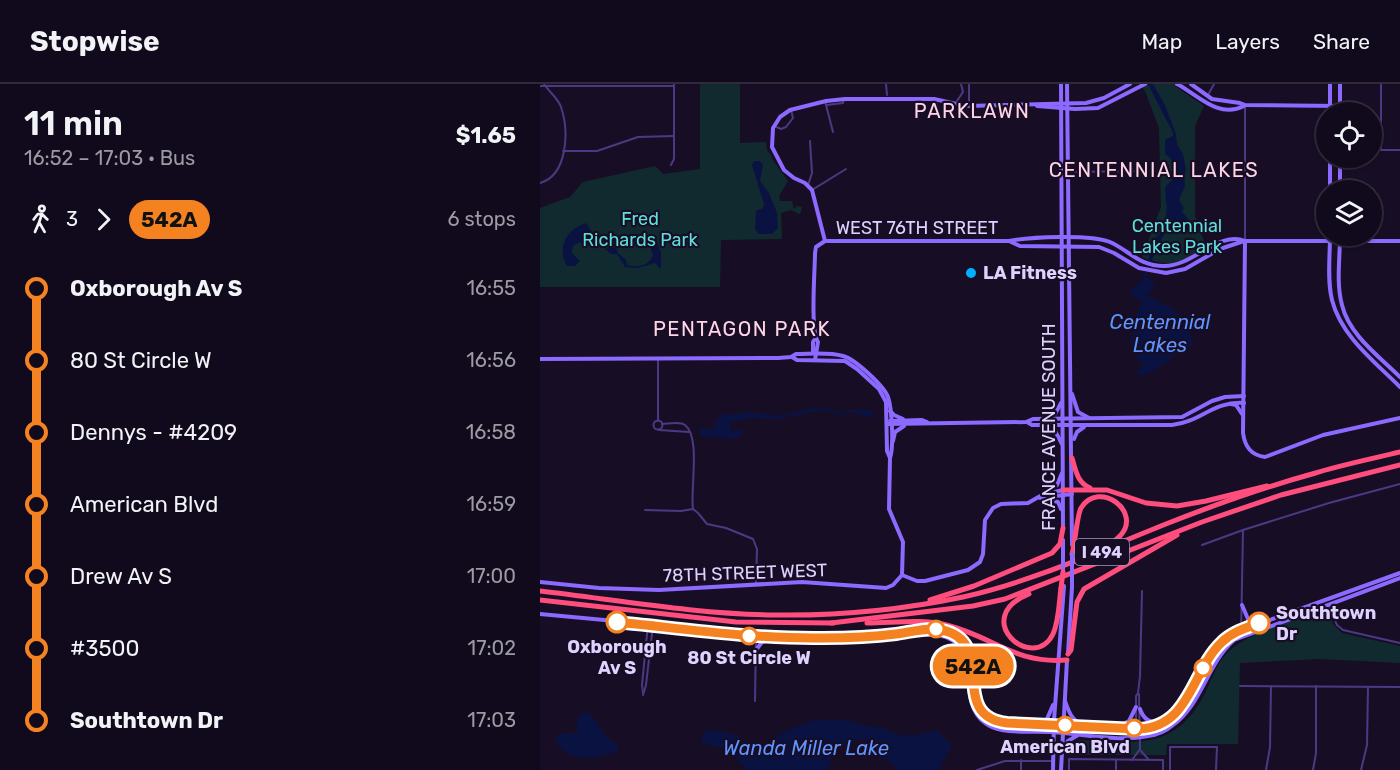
<!DOCTYPE html>
<html lang="en">
<head>
<meta charset="utf-8">
<style>
  body { margin:0; font-family:Rubik,sans-serif; background:#1a1325; color:#f1f3f6; height:100vh; display:flex; flex-direction:column; font-size:22px; white-space:nowrap }
  * { box-sizing:border-box; margin:0 }
  p { font-size:20px; color:#9c9aa3 }
  .icon { flex:none; width:33px; height:33px; fill:none; stroke:currentColor; stroke-width:2; stroke-linecap:round; stroke-linejoin:round }
  .map { position:relative; flex:1; overflow:hidden }
  .sheet { display:flex; flex-direction:column; background:#110a1c; width:540px }
  .sheet>* { flex:none }
  .badge { padding:0 12px; border-radius:20px; font-size:21px; line-height:39px }
  .tools { position:absolute; left:776px; top:18px; display:grid; gap:12px }
  .tools a { display:grid; place-items:center; width:66px; height:66px; border-radius:50%; background:#110a1c; box-shadow:0 2px 4px #0004,0 0 0 2px #302b3b; font-size:30px }
  .map>.badge { position:absolute; translate:-50% -50%; box-shadow:0 0 0 3px #fff }
  .legs { display:flex; align-items:center; gap:9px; height:66px; padding:0 24px; font-size:20px }
  .legs p { margin-inline-start:auto }
  .summary { display:flex; align-items:center; justify-content:space-between; height:102px; padding:0 24px }
  h1 { font-size:33px; font-weight:600; line-height:45px }
  ul { padding:0 24px; list-style:none }
  li { display:flex; align-items:center; gap:21px; height:72px; font-size:22px }
  li i { display:grid; place-items:center; width:9px; height:100%; margin:0 8px; background:currentColor }
  li i::after { content:''; width:15px; height:15px; margin:-8px; border:4px solid; border-radius:50%; background:#110a1c }
  li p { margin-inline-start:auto }
  li:first-child i { background:linear-gradient(#0000 50%,currentColor 0) }
  li:last-child i { background:linear-gradient(currentColor 50%,#0000 0) }
  header { display:flex; align-items:center; gap:36px; box-sizing:border-box; height:84px; padding:0 30px; background:#110a1c; border-bottom:2px solid #302b3b }
  header strong { font-size:28px }
  nav { display:flex; gap:33px; margin-inline-start:auto; font-size:21px }
  main { display:flex; flex:1; min-height:0 }
  .map>svg:first-child { display:block }
</style>
</head>
<body>
<header>
<strong>Stopwise</strong>
<nav><a>Map</a><a>Layers</a><a>Share</a></nav>
</header>
<main>
<section class="sheet">
<div class="summary"><div><h1>11 min</h1><p>16:52 – 17:03 · Bus</p></div><b>$1.65</b></div>
<div class="legs"><svg class="icon" aria-label="walk" viewBox="0 0 24 24"><circle cx="13" cy="4" r="2"/><path d="M13 8l-2 6 4 7M11 14l-3 7M7 12l3-4h3l4 4"/></svg>3<svg class="icon" aria-label="forward" viewBox="0 0 24 24"><path d="M9 5l7 7-7 7"/></svg><b class="badge" style="background:#f58220;color:#111">542A</b><p>6 stops</p></div>
<ul>
<li><i style="color:#f58220"></i><b>Oxborough Av S</b><p>16:55</p></li>
<li><i style="color:#f58220"></i><span>80 St Circle W</span><p>16:56</p></li>
<li><i style="color:#f58220"></i><span>Dennys - #4209</span><p>16:58</p></li>
<li><i style="color:#f58220"></i><span>American Blvd</span><p>16:59</p></li>
<li><i style="color:#f58220"></i><span>Drew Av S</span><p>17:00</p></li>
<li><i style="color:#f58220"></i><span>#3500</span><p>17:02</p></li>
<li><i style="color:#f58220"></i><b>Southtown Dr</b><p>17:03</p></li>
</ul>
</section>
<div class="map">
<svg width="860" height="686" viewBox="0 0 860 686">
  <rect width="100%" height="100%" fill="#170e25"/>
  <g fill="#112a2f">
    <path d="M160 0H200V59L226 58 227 66 232 72V75L248 97 239 112 240 117H252L254 125 257 122 262 123 261 128 259 130 251 126 241 129 242 155 181 156 180 203H0V124L30 113 43 98 115 82 123 90 160 85Z"/>
    <path d="M600 0H635V2L664 22 655 42V132L666 163C639 180 633 184 602 173L621 123 619 44 605 7Z"/>
    <path d="M787 525 793 540 802 549 860 562V579L779 575 700 579 698 660H627L626 671H527C527 661 532 658 540 656 596 659 636 667 665 609 672 595 678 576 690 566 713 547 759 534 787 525Z"/>
  </g>
  <g fill="#0a1242">
    <path d="M608 0H613L625 21 636 50 637 60 643 70 646 86 644 92 645 102 639 116 644 124 642 128 647 133 650 142 647 146 641 143 638 147 629 146C619 153 610 180 607 194L613 197 614 203 607 211 633 225V228L635 227C645 233 651 236 652 247L649 251 653 254V262H649L647 266 640 270 636 269 627 278 610 289 599 291 596 287 603 283 596 271 595 265 589 259 594 250 589 241 603 218 591 211 590 207 602 196 615 154 620 149 625 140 627 121 626 120 625 103 632 96 636 86 630 74 625 70V56L633 52V49Z"/>
    <path d="M214 77H220L223 81 220 97 229 109 237 129 238 144 232 150H219L215 146 216 127 223 124 224 120 212 81Z"/>
    <path d="M46 139 52 148C50 160 40 156 33 162L32 169 40 177 35 182H27C16 163 27 145 46 139Z"/>
    <path d="M109 153 116 155 121 169V185L115 179 97 184 85 183 77 170H71L65 165 76 163 78 169 86 176 87 181C98 184 109 182 113 171L108 157Z"/>
    <path d="M286 324 301 329 309 326H331L335 330 330 334 314 328 299 331 283 326 238 335 211 334 191 338 189 347 200 345 203 350 196 355 160 352V345H174L176 337 183 329 192 331 207 328 241 332 268 325Z"/>
    <path d="M42 629H49C62 641 59 652 77 660L79 667C58 674 30 681 16 658 16 645 29 652 37 648V636Z"/>
    <path d="M275 636H309L318 640 343 644 362 652 382 650 396 646 412 662 398 686H356L354 681 340 672 329 656 319 655 306 663 296 658H291V678L286 686H207L199 677 184 664 164 660 162 657 163 648 167 645 198 651C220 685 223 660 244 648 254 643 265 640 275 636Z"/>
  </g>
  <g fill="none" stroke-linecap="round" stroke-linejoin="round">
    <g stroke="#4c3984" stroke-width="2">
      <path d="M346 0 347 11"/>
      <path d="M429 0V22"/>
      <path d="M841 0V66H860"/>
      <path d="M0 2H134"/>
      <path d="M668 11 674 0"/>
      <path d="M285 17 293 48"/>
      <path d="M417 17 423 8 421 0"/>
      <path d="M287 21 303 19 304 15"/>
      <path d="M234 42 241 45 246 43 253 34 251 26"/>
      <path d="M23 67H57L98 53 134 52"/>
      <path d="M131 81 134 75V0"/>
      <path d="M528 88 605 87"/>
      <path d="M0 99C28 91 29 47 21 23 18 14 9 8 4 0"/>
      <path d="M268 101 272 89 270 57"/>
      <path d="M272 106 306 85"/>
      <path d="M705 157V22"/>
      <circle cx="118" cy="341" r="4.5"/>
      <path d="M118 337V274"/>
      <path d="M122 340C128 340 140 337 145 341 161 353 150 406 153 425L158 429 167 440 186 444 213 455 217 465 216 500"/>
      <path d="M119 346 149 348"/>
      <path d="M105 426 141 427 153 425"/>
      <path d="M662 461 703 446"/>
      <path d="M789 522 797 541 803 546 860 559"/>
      <path d="M701 552 703 446 789 419 860 400"/>
      <path d="M700 602 860 603"/>
      <path d="M103 609 102 601 108 540"/>
      <path d="M103 611 106 601 113 541"/>
      <path d="M215 617 216 552"/>
      <path d="M598 642 596 640V612L598 609 600 592 602 507"/>
      <path d="M601 667 609 676"/>
      <path d="M576 676V686"/>
      <path d="M592 676 600 665 599 610"/>
      <path d="M437 686 465 677H513"/>
      <path d="M481 686V676"/>
      <path d="M529 686V675L623 676V686"/>
      <path d="M630 686V663H677L676 686"/>
      <path d="M726 686 730 663 731 602"/>
      <path d="M773 686 776 669V602"/>
      <path d="M821 686 827 661 828 603"/>
    </g>
    <g stroke="#8c69ff" stroke-width="4">
      <path d="M521 0 523 445"/>
      <path d="M527 0 532 461"/>
      <path d="M637 0C658 11 678 35 704 22"/>
      <path d="M651 0 672 15 700 19 705 21 800 22"/>
      <path d="M790 0V28"/>
      <path d="M497 22 535 25 558 24 605 0"/>
      <path d="M800 28V0"/>
      <path d="M790 106V74"/>
      <path d="M800 106V74"/>
      <path d="M790 152C790 172 787 196 792 216 801 252 835 278 860 303"/>
      <path d="M800 152C800 174 796 199 802 221 809 251 840 273 860 293"/>
      <path d="M285 157H469C490 153 550 150 570 158 590 167 599 182 624 182 654 182 679 146 705 157H860"/>
      <path d="M285 157 272 106 265 99 254 94 244 86 232 63 233 44 240 33 250 26 286 17 305 15H394L426 22 546 19 564 14 590 0"/>
      <path d="M705 157 703 349C705 363 711 371 725 373L783 351 860 334"/>
      <path d="M471 158 480 162 559 163 574 169 599 184 626 189 645 185 680 165 704 157"/>
      <path d="M275 255 273 258V267L275 270"/>
      <path d="M252 273 257 276 305 277 317 285 339 305 346 318 347 367 350 374 349 425 363 458 362 491"/>
      <path d="M0 275 238 274 251 273 256 270C271 270 289 268 303 272 315 275 344 302 348 313 352 325 354 362 350 374"/>
      <path d="M275 276 278 258C270 246 275 186 275 169L276 163 285 157"/>
      <path d="M532 310 538 328 549 334"/>
      <path d="M691 320 696 321 702 330"/>
      <path d="M350 327 354 331 363 335"/>
      <path d="M506 334 515 330 521 319"/>
      <path d="M350 337 382 336 387 338"/>
      <path d="M487 338 492 341H632C661 338 673 317 704 319"/>
      <path d="M347 340 486 338 493 335 642 333 672 317 685 313 704 312"/>
      <path d="M508 343 514 345 522 360"/>
      <path d="M534 355 537 348 544 343"/>
      <path d="M353 357 355 348 364 342"/>
      <path d="M507 408 517 401 522 389"/>
      <path d="M500 414 532 410"/>
      <path d="M507 415 518 418 521 425"/>
      <path d="M523 473V456"/>
      <path d="M362 491 377 497H385L428 486 440 478 443 470 445 436 453 424 461 420 488 419 502 411 523 406"/>
      <path d="M0 498 59 504 119 506 262 498 346 504 353 501 362 491"/>
      <path d="M702 521 708 535 721 538"/>
      <path d="M0 530C39 534 79 537 118 541 164 546 211 553 258 554 290 555 322 554 353 550 369 549 387 542 403 546 459 559 406 632 467 639L602 644C655 638 654 576 694 549L860 489"/>
      <path d="M369 550C381 550 395 549 406 553 443 567 415 617 445 639 450 643 456 645 462 646 478 649 496 647 512 648 543 650 577 658 608 652 617 651 626 647 633 641 662 620 667 580 694 556L860 494"/>
      <path d="M216 566 222 558 234 555"/>
      <path d="M528 569 532 503"/>
      <path d="M525 617C529 628 531 635 542 641"/>
      <path d="M600 625C604 636 609 638 620 639"/>
      <path d="M499 639 507 635 513 621"/>
      <path d="M580 642 589 637 596 623"/>
      <path d="M523 667 528 657 538 651"/>
      <path d="M513 686 514 636 524 502"/>
      <path d="M521 686 527 576"/>
    </g>
    <g stroke="#ff4d7d" stroke-width="5">
      <path d="M532 374C536 387 537 398 550 404"/>
      <path d="M523 406H567L606 419 637 422 666 417 727 402"/>
      <path d="M532 470C535 460 537 431 541 424 559 395 603 428 580 452 573 460 561 464 552 469"/>
      <path d="M0 507C78 516 156 530 234 531 297 532 361 526 423 513 498 496 560 466 631 438 677 420 725 403 772 390 801 381 831 375 860 368"/>
      <path d="M489 510C429 534 493 590 513 550 519 537 519 518 521 504"/>
      <path d="M0 516 196 538 294 539"/>
      <path d="M390 516 434 502 512 469 520 460 523 444"/>
      <path d="M291 539 433 522 465 515 662 438 741 411 860 381"/>
      <path d="M327 539C354 539 384 534 410 542 455 554 475 580 527 576"/>
      <path d="M528 570 531 566 537 518 544 505 637 451"/>
    </g>
    <g stroke="#8c69ff" stroke-width="4">
      <path d="M532 470V503"/>
      <path d="M523 473V490"/>
    </g>
    <path stroke="#ff4d7d" stroke-width="5" d="M521 504 523 488"/>
  </g>
  <g fill="none" stroke-linecap="round" stroke-linejoin="round">
    <defs>
      <path id="line-1" d="M77 538C146 545 214 555 283 554 307 554 332 553 356 550 371 548 387 543 402 546 459 558 406 632 467 639L598 645C651 643 651 587 682 558 692 548 706 544 719 539"/>
    </defs>
    <use href="#line-1" stroke="#fff" stroke-width="14"/>
    <use href="#line-1" stroke="#f58220" stroke-width="9"/>
  </g>
  <circle fill="#00affd" stroke="#170e25" stroke-width="2" cx="431" cy="189" r="6"/>
  <g fill="#fff" stroke="#f58220" stroke-width="3">
    <circle cx="77" cy="538" r="10"/>
    <circle cx="719" cy="539" r="10"/>
    <circle cx="396" cy="545" r="8"/>
    <circle cx="209" cy="552" r="8"/>
    <circle cx="663" cy="584" r="8"/>
    <circle cx="525" cy="641" r="8"/>
    <circle cx="594" cy="644" r="8"/>
  </g>
  <g text-anchor="middle" dominant-baseline="central" stroke-width="4.5" stroke-linejoin="round" paint-order="stroke">
    <rect fill="#170e25" stroke="#a497be" stroke-width="1.5" x="535" y="455" width="54" height="26" rx="4.5"/>
    <g font-size="16" font-weight="bold" fill="#e0d2ff">
      <text x="562" y="468">I 494</text>
    </g>
    <g font-size="18" fill="#5de0da" stroke="#170e25">
      <text x="100" y="135">Fred<tspan x="100" dy="21">Richards Park</tspan></text>
      <text x="637" y="142">Centennial<tspan x="637" dy="21">Lakes Park</tspan></text>
    </g>
    <g font-size="18" fill="#e0d2ff" stroke="#170e25">
      <text x="377" y="144">WEST 76TH STREET</text>
      <text transform="translate(509 343) rotate(-90)">FRANCE AVENUE SOUTH</text>
      <text transform="translate(205 489) rotate(-2)">78TH STREET WEST</text>
    </g>
    <g font-size="18" font-weight="bold" fill="#e0d2ff" stroke="#170e25" text-anchor="start">
      <text x="443" y="189">LA Fitness</text>
    </g>
    <g font-size="18" font-weight="bold" fill="#e0d2ff" stroke="#170e25">
      <text x="736" y="529" text-anchor="start">Southtown<tspan x="736" dy="21">Dr</tspan></text>
      <text x="77" y="563">Oxborough<tspan x="77" dy="21">Av S</tspan></text>
      <text x="209" y="574">80 St Circle W</text>
      <text x="525" y="663">American Blvd</text>
    </g>
    <g font-size="20" letter-spacing="1.5" fill="#ffd4e6" stroke="#170e25">
      <text x="432" y="27">PARKLAWN</text>
      <text x="614" y="86">CENTENNIAL LAKES</text>
      <text x="202" y="245">PENTAGON PARK</text>
    </g>
    <g font-size="20" font-style="italic" fill="#6094ff" stroke="#170e25">
      <text x="620" y="238">Centennial<tspan x="620" dy="23">Lakes</tspan></text>
      <text x="266" y="664">Wanda Miller Lake</text>
    </g>
  </g>
</svg>
<div class="tools">
<a><svg class="icon" aria-label="locate" viewBox="0 0 24 24"><circle cx="12" cy="12" r="6"/><path d="M12 2v4M12 18v4M2 12h4M18 12h4"/></svg></a>
<a><svg class="icon" aria-label="layers" viewBox="0 0 24 24"><path d="M12 4l9 5-9 5-9-5zM3 14l9 5 9-5"/></svg></a>
</div>
<b class="badge" style="left:433px;top:582px;background:#f58220;color:#111">542A</b>
</div>
</main>
</body>
</html>
